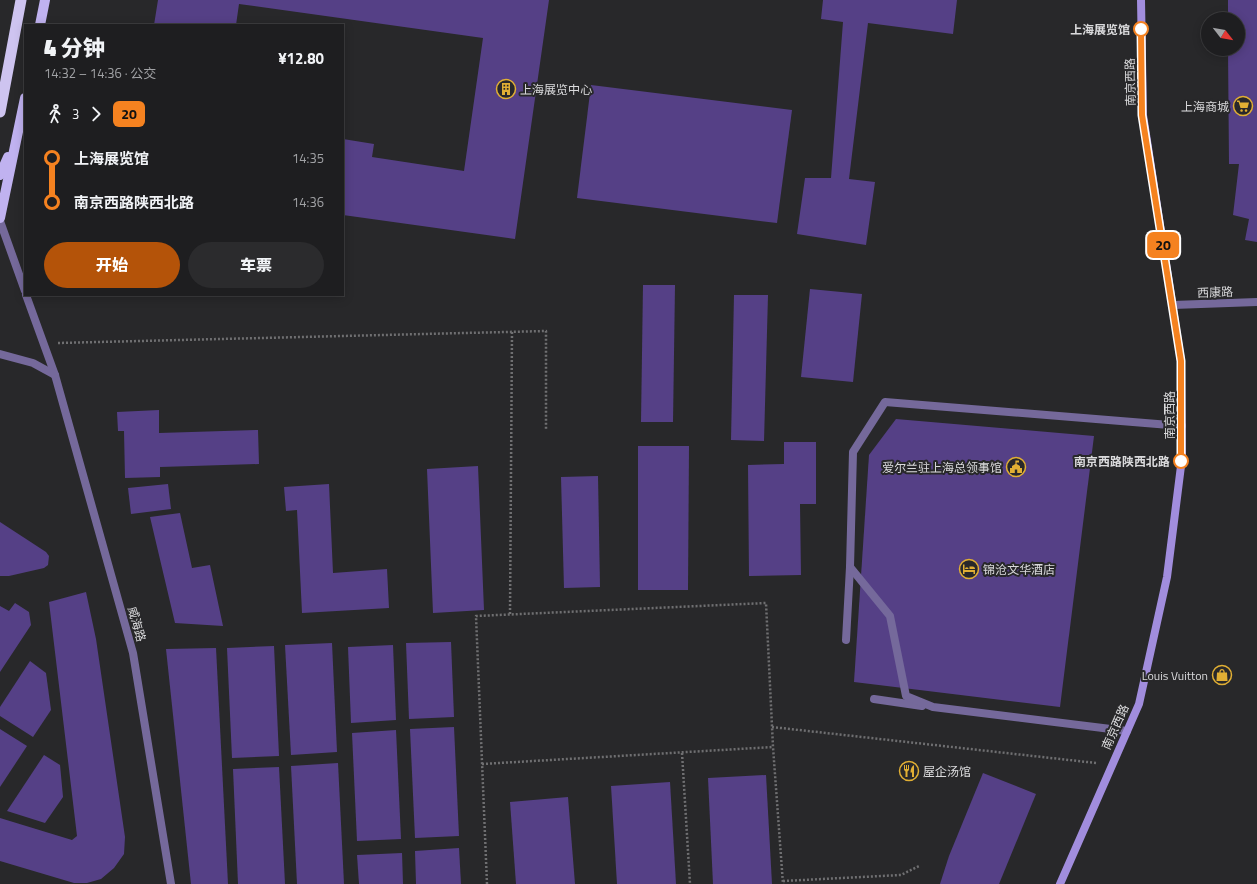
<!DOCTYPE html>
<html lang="zh">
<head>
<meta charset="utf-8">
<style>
  body { margin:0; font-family:"Titillium Web","Noto Sans SC",sans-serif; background:#2b2b2d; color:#f1f3f6; height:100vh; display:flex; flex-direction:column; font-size:15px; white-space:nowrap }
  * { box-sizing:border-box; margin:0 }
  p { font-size:13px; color:#a1a2a5 }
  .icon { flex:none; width:22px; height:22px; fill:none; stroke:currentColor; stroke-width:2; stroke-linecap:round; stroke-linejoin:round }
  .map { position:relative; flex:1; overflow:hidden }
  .panel { position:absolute; left:24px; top:24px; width:320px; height:272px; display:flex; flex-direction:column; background:#1e1e20; border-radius:0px; box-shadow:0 2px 10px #0003,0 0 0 1px #3c3c3e }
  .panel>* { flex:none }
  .badge { padding:0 8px; border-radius:6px; font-size:14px; line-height:26px }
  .needle { width:26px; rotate:121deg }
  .controls { position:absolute; left:1201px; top:12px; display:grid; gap:8px }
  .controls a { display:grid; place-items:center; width:44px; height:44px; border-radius:50%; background:#1e1e20; box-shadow:0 2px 10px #0003,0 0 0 1px #3c3c3e; font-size:20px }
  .map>.badge { position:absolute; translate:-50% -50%; box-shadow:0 0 0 2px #fff }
  .legs { display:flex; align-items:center; gap:6px; height:44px; padding:0 20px; font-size:13px }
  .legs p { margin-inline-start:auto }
  .summary { display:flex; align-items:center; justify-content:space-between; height:68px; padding:0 20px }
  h1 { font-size:22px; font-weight:800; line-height:30px }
  .cta { display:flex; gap:8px; margin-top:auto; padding:8px 20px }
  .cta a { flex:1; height:46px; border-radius:24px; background:#b45309; color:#fff; font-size:16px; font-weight:800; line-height:46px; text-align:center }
  .cta a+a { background:#2b2b2d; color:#f1f3f6 }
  ul { padding:0 20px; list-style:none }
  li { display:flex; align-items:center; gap:14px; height:44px; font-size:15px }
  li i { display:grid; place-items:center; width:6px; height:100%; margin:0 5px; background:currentColor }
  li i::after { content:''; width:10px; height:10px; margin:-5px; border:3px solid; border-radius:50%; background:#1e1e20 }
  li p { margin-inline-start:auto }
  li:first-child i { background:linear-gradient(#0000 50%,currentColor 0) }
  li:last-child i { background:linear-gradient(currentColor 50%,#0000 0) }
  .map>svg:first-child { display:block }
</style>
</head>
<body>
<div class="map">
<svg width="1257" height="884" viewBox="0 0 1257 884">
  <rect width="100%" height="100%" fill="#28282a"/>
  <g fill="#554086">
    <path d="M158 0H549L515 239 343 215V139L374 144 372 157 464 171 483 38 239 4 236 25H154Z"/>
    <path d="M823 0H957L953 34 868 23 849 179 875 182 866 245 797 234 805 178H831L843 22 821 19Z"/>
    <path d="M1228 0H1257V242L1245 240 1249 219 1233 215 1239 164H1229L1228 49H1238V19H1228Z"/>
    <path d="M591 85 792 110 777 223 577 198Z"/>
    <path d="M643 285H675L673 422H641Z"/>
    <path d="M810 289 862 294 853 382 801 377Z"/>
    <path d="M734 295H768L764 441 731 440Z"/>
    <path d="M159 410V433L258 430 259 464 160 467V477L125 478 124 431H118L117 412Z"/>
    <path d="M896 419 1094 436 1060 707 854 682 869 455Z"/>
    <path d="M784 442H816V504H800L801 575 749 576 748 465 784 464Z"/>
    <path d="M638 446H689L688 590H638Z"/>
    <path d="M478 466 484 610 433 613 427 469Z"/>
    <path d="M598 476 600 587 564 588 561 477Z"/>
    <path d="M168 484 171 509 131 514 128 488Z"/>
    <path d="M329 484 333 573 387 569 389 608 302 613 297 510 286 511 284 487Z"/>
    <path d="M180 513 192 568 210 565 223 626 175 623 150 517Z"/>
    <path d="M0 522 46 552 49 556 48 565 44 568 9 576H0Z"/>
    <path d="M86 592 96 639 125 837 124 854 114 868 101 879 87 883H74L0 861V818L72 840 77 836 49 602Z"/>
    <path d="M15 603 29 612 31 625 0 672V606L9 611Z"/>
    <path d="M451 642 454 717 409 719 406 643Z"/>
    <path d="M332 643 337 752 291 755 285 645Z"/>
    <path d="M393 645 396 720 351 723 348 647Z"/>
    <path d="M274 646 279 756 232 758 227 648Z"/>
    <path d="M216 648 228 884H191L166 649Z"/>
    <path d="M30 661 46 673 51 710 33 737 0 716V707Z"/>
    <path d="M454 727 459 836 415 838 410 729Z"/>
    <path d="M0 729 27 746 0 787Z"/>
    <path d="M396 730 401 839 357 841 352 733Z"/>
    <path d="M44 755 60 765 63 797 45 823 7 811Z"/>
    <path d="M338 763 344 884H297L291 766Z"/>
    <path d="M279 767 285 884H238L233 769Z"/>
    <path d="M983 773 1036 794 999 884H940L949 856Z"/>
    <path d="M766 775 772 884H713L708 778Z"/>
    <path d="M670 782 676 884H617L611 786Z"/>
    <path d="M568 797 575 884H516L510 802Z"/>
    <path d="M459 848 461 884H416L415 851Z"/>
    <path d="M402 853 403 884H359L357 855Z"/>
  </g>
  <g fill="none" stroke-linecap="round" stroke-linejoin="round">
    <g stroke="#6f6f71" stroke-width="2.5" stroke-dasharray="2 2" stroke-linecap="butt">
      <path d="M58 343 546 331V429"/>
      <path d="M510 614 512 332"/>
      <path d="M772 727 1096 763"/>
      <path d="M682 753 690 884"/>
      <path d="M482 764 773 747"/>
      <path d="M783 881 901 875 919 866"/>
      <path d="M487 884 476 616 766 603 773 747 783 884"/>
    </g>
    <g stroke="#75699b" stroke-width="8">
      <path d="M846 640 850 567"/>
      <path d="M874 699 922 706"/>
      <path d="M1127 731 933 707 906 696 890 616 850 567 853 452 885 402 1182 426"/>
    </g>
    <g stroke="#75699b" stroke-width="8">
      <path d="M0 221 25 291"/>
      <path d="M26 295 55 375 133 653 171 884"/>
      <path d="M0 354 33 363 55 375"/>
    </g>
    <path stroke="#75699b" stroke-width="8" d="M1173 305 1257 302"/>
    <path stroke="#a18ddd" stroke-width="8" d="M1060 884 1139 704 1167 577 1182 458 1181 361 1143 115 1141 0"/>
    <g stroke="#c0b2f0" stroke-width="10">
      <path d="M40 25 45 0"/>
      <path d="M0 175 8 157"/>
      <path d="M0 218 25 98"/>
    </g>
    <path stroke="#cec4f0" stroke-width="11" d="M0 112 21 0"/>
  </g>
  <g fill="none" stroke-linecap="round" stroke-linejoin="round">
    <defs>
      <path id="line-1" d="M1141 29 1142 115 1181 361V461"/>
    </defs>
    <use href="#line-1" stroke="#fff" stroke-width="9"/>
    <use href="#line-1" stroke="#f58220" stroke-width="6"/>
  </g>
  <defs>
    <symbol id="building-ring" viewBox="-11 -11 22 22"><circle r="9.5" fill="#28282a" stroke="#e1af34" stroke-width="1.5"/><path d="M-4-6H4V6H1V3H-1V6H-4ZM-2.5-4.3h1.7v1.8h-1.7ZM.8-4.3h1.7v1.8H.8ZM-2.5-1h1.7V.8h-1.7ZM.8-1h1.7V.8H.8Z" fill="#e1af34"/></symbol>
    <symbol id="supermarket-ring" viewBox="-11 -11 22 22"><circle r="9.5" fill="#28282a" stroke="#e1af34" stroke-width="1.5"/><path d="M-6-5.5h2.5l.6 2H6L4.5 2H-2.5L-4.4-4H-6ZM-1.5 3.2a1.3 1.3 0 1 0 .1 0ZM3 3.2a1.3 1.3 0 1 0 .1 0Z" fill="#e1af34"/></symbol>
    <symbol id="civic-ring" viewBox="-11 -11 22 22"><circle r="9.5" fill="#28282a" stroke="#e1af34" stroke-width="1.5"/><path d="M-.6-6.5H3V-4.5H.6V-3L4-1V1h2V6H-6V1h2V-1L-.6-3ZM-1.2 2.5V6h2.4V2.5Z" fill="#e1af34"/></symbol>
    <symbol id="hotel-ring" viewBox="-11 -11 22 22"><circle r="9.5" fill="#28282a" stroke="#e1af34" stroke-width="1.5"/><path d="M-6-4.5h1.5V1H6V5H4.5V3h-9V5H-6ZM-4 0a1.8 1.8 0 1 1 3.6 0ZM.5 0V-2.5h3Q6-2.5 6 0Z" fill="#e1af34"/></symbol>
    <symbol id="shop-ring" viewBox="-11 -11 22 22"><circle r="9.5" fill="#28282a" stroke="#e1af34" stroke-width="1.5"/><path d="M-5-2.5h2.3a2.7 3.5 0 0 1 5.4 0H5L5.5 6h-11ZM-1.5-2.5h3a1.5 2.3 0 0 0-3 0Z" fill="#e1af34"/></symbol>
    <symbol id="restaurant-ring" viewBox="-11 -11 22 22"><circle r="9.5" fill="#28282a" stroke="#e1af34" stroke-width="1.5"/><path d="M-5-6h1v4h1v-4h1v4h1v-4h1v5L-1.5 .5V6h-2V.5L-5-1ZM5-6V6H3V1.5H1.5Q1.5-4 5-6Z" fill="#e1af34"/></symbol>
  </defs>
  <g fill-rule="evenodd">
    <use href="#building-ring" x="495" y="78" width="22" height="22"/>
    <use href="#supermarket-ring" x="1232" y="95" width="22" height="22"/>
    <use href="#civic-ring" x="1005" y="456" width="22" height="22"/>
    <use href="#hotel-ring" x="958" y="558" width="22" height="22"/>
    <use href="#shop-ring" x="1211" y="664" width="22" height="22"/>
    <use href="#restaurant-ring" x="898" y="760" width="22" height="22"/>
  </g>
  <g fill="#fff" stroke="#f58220" stroke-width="2">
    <circle cx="1141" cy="29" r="7"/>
    <circle cx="1181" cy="461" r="7"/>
  </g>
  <g text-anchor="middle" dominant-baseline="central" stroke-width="4" stroke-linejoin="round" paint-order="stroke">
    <g font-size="12" font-weight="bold" fill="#dadadc" stroke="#28282a" text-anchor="end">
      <text x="1130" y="29">上海展览馆</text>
      <text x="1170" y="461">南京西路陕西北路</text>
    </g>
    <g font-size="12" fill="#dadadc" stroke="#28282a">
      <text transform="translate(1130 82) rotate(-91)">南京西路</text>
      <text transform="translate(1215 292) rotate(-2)">西康路</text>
      <text transform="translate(1169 415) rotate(-90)">南京西路</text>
      <text transform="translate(137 624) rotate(74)">威海路</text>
      <text transform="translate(1115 727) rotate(-66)">南京西路</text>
    </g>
    <g font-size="12" fill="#dadadc" stroke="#28282a" text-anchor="start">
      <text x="520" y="89">上海展览中心</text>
      <text x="1229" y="106" text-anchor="end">上海商城</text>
      <text x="1002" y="467" text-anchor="end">爱尔兰驻上海总领事馆</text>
      <text x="983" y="569">锦沧文华酒店</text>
      <text x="1208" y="675" text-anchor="end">Louis Vuitton</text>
      <text x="923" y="771">屋企汤馆</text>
    </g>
  </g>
</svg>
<div class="controls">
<a><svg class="needle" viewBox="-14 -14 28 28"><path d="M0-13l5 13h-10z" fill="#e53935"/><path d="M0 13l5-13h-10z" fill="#a1a2a5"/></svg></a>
</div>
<b class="badge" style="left:1163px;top:245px;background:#f58220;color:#111">20</b>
<section class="panel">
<div class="summary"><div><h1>4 分钟</h1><p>14:32 – 14:36 · 公交</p></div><b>¥12.80</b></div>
<div class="legs"><svg class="icon" aria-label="walk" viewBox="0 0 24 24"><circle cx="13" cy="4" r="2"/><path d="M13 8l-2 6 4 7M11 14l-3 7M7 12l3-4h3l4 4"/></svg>3<svg class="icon" aria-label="forward" viewBox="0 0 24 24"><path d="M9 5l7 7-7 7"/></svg><b class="badge" style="background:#f58220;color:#111">20</b></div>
<ul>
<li><i style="color:#f58220"></i><b>上海展览馆</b><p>14:35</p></li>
<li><i style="color:#f58220"></i><b>南京西路陕西北路</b><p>14:36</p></li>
</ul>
<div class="cta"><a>开始</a><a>车票</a></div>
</section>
</div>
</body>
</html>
